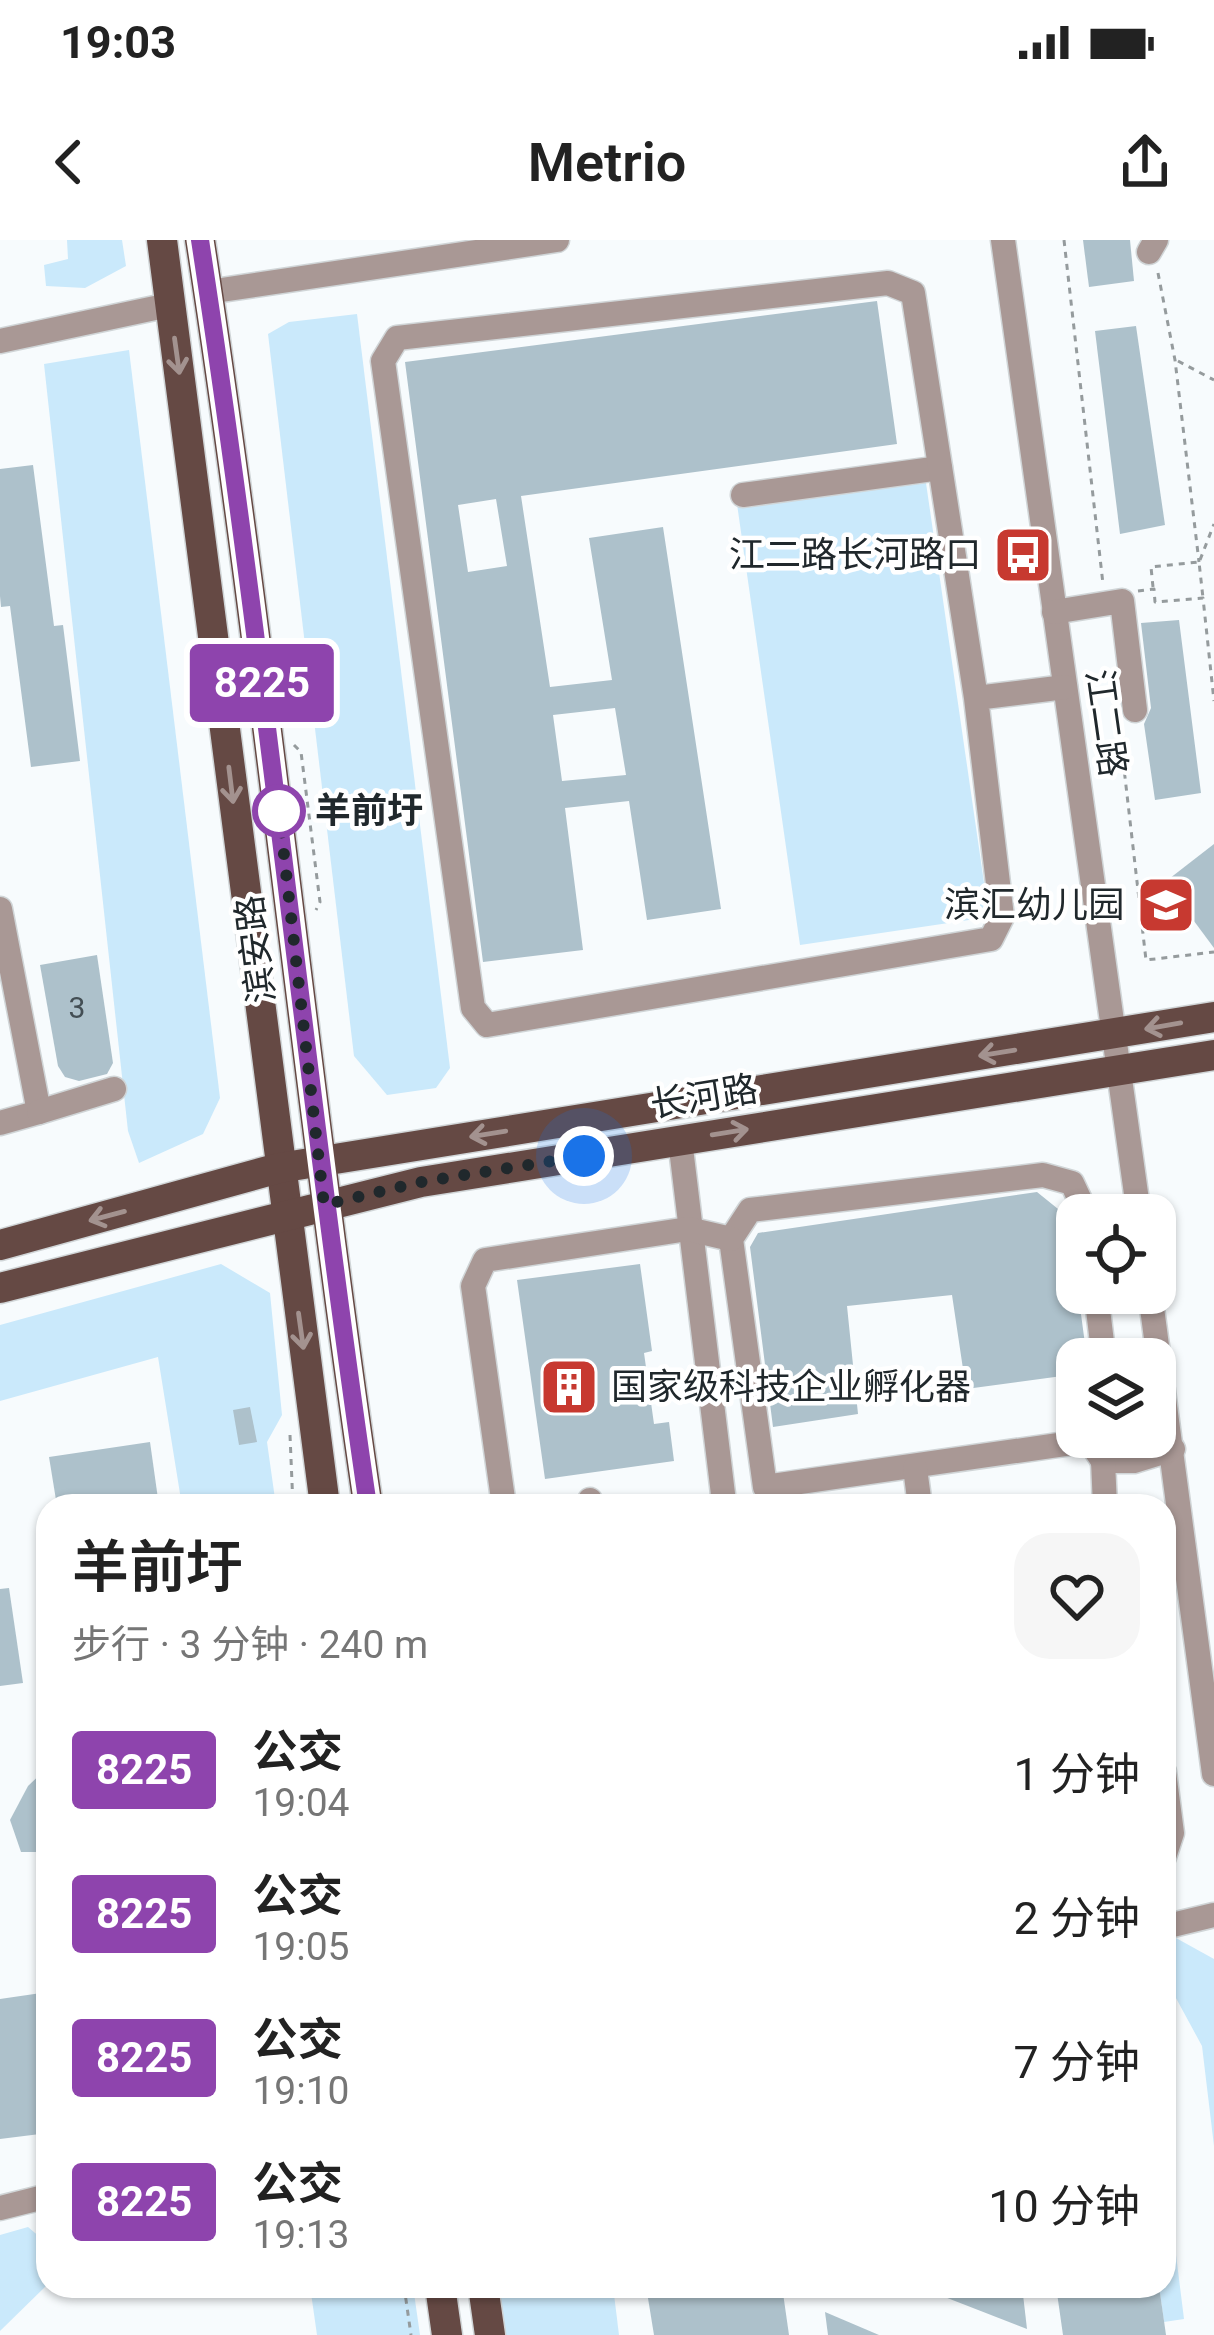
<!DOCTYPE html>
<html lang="zh">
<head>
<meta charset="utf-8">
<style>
  body { margin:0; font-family:Roboto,"Noto Sans SC",sans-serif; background:#f6f6f6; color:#222; height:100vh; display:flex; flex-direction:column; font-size:45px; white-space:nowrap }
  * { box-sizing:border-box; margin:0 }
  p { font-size:39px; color:#767676 }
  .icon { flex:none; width:66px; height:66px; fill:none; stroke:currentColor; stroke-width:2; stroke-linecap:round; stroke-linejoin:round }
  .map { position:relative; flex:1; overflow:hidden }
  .panel { position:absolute; left:36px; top:1254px; width:1140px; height:804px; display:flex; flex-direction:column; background:#fff; border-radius:36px; box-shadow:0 3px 9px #0004 }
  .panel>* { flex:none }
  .badge { padding:0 24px; border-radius:9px; font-size:42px; line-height:78px }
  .controls { position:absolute; left:1056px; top:954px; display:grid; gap:24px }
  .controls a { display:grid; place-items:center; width:120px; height:120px; border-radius:24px; background:#fff; box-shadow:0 3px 9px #0004; font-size:60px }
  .you { position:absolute; width:60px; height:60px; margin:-30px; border:9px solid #fff; border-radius:50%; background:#1a73e8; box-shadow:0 0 0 18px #1a73e833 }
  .map>.badge { position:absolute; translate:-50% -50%; box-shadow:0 0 0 6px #fff }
  .round { display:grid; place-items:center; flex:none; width:126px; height:126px; border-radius:36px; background:#f6f6f6 }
  .headline { display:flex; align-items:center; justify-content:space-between; height:204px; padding:0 36px }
  h1 { font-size:57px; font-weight:600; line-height:90px }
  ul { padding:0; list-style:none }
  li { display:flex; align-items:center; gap:36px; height:144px; padding:0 36px }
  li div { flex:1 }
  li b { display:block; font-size:45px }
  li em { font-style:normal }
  li .badge { min-width:132px; font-weight:700; text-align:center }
  .status { display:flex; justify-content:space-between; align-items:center; height:84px; padding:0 60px; background:#fff; direction:ltr }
  .status svg { height:33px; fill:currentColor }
  header { display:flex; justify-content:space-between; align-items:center; height:156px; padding:0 36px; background:#fff; font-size:54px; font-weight:600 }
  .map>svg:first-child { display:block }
</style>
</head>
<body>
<div class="status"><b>19:03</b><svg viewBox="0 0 49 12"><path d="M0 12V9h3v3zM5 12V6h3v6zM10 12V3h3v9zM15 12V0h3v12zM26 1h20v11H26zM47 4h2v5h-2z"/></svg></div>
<header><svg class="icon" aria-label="back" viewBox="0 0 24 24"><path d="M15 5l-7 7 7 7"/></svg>Metrio<svg class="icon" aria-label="share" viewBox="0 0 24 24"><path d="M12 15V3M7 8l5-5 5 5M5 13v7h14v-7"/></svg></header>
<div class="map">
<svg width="1214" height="2095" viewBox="0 0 1214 2095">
  <rect width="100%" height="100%" fill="#f7fbfd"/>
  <g fill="#cae9fb">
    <path d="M67 0H122L126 26 85 48 46 46 44 25 68 19Z"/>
    <path d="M357 74 450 828 436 848 387 855 354 816 268 94 289 82Z"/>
    <path d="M129 110 220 858 203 894 139 923 128 891 44 124Z"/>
    <path d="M925 236 989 677 800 705 737 264Z"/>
    <path d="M221 1024 270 1053 282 1175 267 1202 276 1266H182L158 1117 0 1161V1085Z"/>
    <path d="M1176 1698 1214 1719V1906L1202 1806 1164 1736V1701Z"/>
    <path d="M1164 1919 1184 2079 1164 2082 1159 2046H1164Z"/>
    <path d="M28 1987 48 2004V2044L0 2091V1995Z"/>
    <path d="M310 2046H413L420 2095H317Z"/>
    <path d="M494 2046H613L619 2095H501Z"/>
  </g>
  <g fill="#adc1cb" fill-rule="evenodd">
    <path d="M1083 0H1130L1134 41 1089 47Z"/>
    <path d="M877 61 897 204 521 256 550 447 612 440 589 298 663 287 721 669 647 680 629 561 565 568 583 710 483 722 405 122ZM496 259 507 326 468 332 458 265ZM615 468 626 535 562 541 553 475Z"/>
    <path d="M1136 86 1165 285 1120 294 1095 91Z"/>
    <path d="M33 225 54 386 63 385 80 521 31 527 10 366 1 367 0 356V229Z"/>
    <path d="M1179 380 1201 553 1155 560 1144 484 1151 468 1141 383Z"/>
    <path d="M1214 604V708L1165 642Z"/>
    <path d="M97 715 113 823 107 834 79 841 65 837 58 826 40 725Z"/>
    <path d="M1037 952 1068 977 1087 1119H1077V1134L966 1149 952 1055 847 1066 858 1174 773 1187 750 1007 758 993Z"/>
    <path d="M640 1024 652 1111 644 1113 654 1184 669 1182 674 1221 545 1239 517 1040Z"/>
    <path d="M250 1167 257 1202 239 1205 233 1170Z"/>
    <path d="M150 1202 159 1266H57L49 1217Z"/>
    <path d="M9 1348 23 1443 0 1446V1349Z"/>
    <path d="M48 1527V1612H21L10 1580 28 1546Z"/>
    <path d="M48 1752V1893L0 1899V1759Z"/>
    <path d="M646 2046H782L789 2095H654Z"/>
    <path d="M920 2046H1022L1027 2089 919 2047Z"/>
    <path d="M1056 2046H1159L1166 2095H1063Z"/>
    <path d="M825 2072 879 2095H828Z"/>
  </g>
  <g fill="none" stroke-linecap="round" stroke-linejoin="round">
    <defs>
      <g id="minor">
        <path d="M1003 0 1139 975"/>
        <path d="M1149 12 1156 0"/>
        <path d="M208 52 557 0"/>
        <path d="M0 101 169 65"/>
        <path d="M743 255 940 228"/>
        <path d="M1054 372 1122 361 1135 470"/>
        <path d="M976 458 1002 677 991 699 487 785 473 768 383 121 397 98 888 43 913 53 976 458 1065 447"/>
        <path d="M0 669 39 872 0 883"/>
        <path d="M39 872 114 849"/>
        <path d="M680 900 723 1254 720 1266"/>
        <path d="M1096 1053 1104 1119"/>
        <path d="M1150 1053 1214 1534"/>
        <path d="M1087 1197 1103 1221H1134L1173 1209"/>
        <path d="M1086 1201 765 1247 731 999 750 970 1043 935 1072 943 1087 975"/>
        <path d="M1103 1221 1105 1266"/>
        <path d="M915 1228 920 1266"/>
        <path d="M590 1260 592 1266"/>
        <path d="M504 1266 473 1046 485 1020 688 989 731 999"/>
        <path d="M1164 1532 1172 1593 1164 1617"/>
        <path d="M1164 1687 1214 1675"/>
        <path d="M0 1968 48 1956"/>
      </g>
      <g id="major">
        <path d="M162 0 325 1266"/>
        <path d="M200 0C265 421 306 845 368 1266"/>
        <path d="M0 1005 279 928 1214 777"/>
        <path d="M0 1048 421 942 1214 815"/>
        <path d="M440 2046 447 2095"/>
        <path d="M483 2046 490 2095"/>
      </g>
    </defs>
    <use href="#minor" stroke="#d0d5d7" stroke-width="27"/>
    <use href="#major" stroke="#d0d5d7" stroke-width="33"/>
    <g stroke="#959b9d" stroke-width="3" stroke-dasharray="6 6" stroke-linecap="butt">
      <path d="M1064 0 1103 344"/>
      <path d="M1158 33 1175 120 1199 322"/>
      <path d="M1178 121 1214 140"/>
      <path d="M1200 320 1214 284"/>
      <path d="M1153 347 1151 327 1199 322 1203 358"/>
      <path d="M1138 351 1154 349 1155 362 1203 358 1214 461"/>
      <path d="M1119 485 1146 720 1214 712"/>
      <path d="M294 505 301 512 320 662 316 670"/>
      <path d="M290 1195 293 1266"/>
      <path d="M404 2046 411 2095"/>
    </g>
    <use href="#minor" stroke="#a99895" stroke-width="24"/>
    <use href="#major" stroke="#654944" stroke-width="30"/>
  </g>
  <defs><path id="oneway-shaft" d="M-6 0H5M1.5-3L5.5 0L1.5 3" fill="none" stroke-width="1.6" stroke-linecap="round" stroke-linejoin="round" transform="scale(3)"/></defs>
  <g stroke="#a3928f">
    <use href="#oneway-shaft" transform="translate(177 116) rotate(82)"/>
    <use href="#oneway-shaft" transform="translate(231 545) rotate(83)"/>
    <use href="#oneway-shaft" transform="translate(1163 786) rotate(170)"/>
    <use href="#oneway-shaft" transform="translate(997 813) rotate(171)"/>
    <use href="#oneway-shaft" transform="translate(730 892) rotate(-9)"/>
    <use href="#oneway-shaft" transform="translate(488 894) rotate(171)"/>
    <use href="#oneway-shaft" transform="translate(107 976) rotate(165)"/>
    <use href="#oneway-shaft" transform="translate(301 1091) rotate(82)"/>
  </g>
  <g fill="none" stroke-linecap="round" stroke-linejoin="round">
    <defs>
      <path id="line" d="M200 0C265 421 306 845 368 1266"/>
    </defs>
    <use href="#line" stroke="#fff" stroke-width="27"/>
    <use href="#line" stroke="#8e44ad" stroke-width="18"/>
    <path stroke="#20282c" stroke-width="12" stroke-dasharray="0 21.6" d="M279 571 324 965 421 942 584 916"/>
  </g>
  <defs>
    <symbol id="bus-square" viewBox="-11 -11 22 22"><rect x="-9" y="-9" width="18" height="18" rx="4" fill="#c73930" stroke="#fff"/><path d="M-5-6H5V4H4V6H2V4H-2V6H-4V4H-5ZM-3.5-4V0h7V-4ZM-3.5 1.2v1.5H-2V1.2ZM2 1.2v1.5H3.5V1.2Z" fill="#fff"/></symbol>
    <symbol id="school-square" viewBox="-11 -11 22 22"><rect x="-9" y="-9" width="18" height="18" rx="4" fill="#c73930" stroke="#fff"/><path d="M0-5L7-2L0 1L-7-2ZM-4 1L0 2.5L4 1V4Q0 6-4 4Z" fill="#fff"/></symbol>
    <symbol id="building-square" viewBox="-11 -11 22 22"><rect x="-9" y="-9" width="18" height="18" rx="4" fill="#c73930" stroke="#fff"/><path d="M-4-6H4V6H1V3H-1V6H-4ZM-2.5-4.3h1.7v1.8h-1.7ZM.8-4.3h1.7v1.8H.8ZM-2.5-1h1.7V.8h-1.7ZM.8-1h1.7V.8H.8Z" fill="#fff"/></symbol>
  </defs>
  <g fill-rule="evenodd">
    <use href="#bus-square" x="990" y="282" width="66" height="66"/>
    <use href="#school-square" x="1133" y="632" width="66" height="66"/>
    <use href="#building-square" x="536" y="1114" width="66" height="66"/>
  </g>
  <circle fill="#fff" stroke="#8e44ad" stroke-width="6" cx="279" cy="571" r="24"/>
  <g text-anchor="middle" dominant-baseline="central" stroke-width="9" stroke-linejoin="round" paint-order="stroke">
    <g font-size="30" fill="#434e54">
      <text x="77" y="767">3</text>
    </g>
    <g font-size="36" fill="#20282c" stroke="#fff" text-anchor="end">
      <text x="981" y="315">江二路长河路口</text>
      <text x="1124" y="665">滨汇幼儿园</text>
      <text x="611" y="1147" text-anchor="start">国家级科技企业孵化器</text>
    </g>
    <g font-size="36" fill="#20282c" stroke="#fff">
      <text transform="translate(1106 483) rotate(82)">江二路</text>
      <text transform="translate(256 709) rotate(-97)">滨安路</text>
      <text transform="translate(704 857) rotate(-9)">长河路</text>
    </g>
    <g font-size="36" font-weight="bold" fill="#20282c" stroke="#fff" text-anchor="start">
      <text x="315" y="571">羊前圩</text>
    </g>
  </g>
</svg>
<div class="controls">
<a><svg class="icon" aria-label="locate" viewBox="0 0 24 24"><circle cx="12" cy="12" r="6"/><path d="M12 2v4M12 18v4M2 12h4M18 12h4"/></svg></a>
<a><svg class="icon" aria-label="layers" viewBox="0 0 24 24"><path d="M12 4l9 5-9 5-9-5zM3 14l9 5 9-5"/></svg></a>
</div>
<div class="you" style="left:584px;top:916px"></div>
<b class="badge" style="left:262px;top:443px;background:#8e44ad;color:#fff">8225</b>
<section class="panel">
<div class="headline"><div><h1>羊前圩</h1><p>步行 · 3 分钟 · 240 m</p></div><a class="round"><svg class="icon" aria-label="heart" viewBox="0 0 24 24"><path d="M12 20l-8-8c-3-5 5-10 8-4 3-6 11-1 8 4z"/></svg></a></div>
<ul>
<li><span class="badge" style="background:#8e44ad;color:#fff">8225</span><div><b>公交</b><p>19:04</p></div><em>1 分钟</em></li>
<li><span class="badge" style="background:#8e44ad;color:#fff">8225</span><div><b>公交</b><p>19:05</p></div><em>2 分钟</em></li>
<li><span class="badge" style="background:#8e44ad;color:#fff">8225</span><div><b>公交</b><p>19:10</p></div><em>7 分钟</em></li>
<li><span class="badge" style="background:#8e44ad;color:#fff">8225</span><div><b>公交</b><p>19:13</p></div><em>10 分钟</em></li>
</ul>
</section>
</div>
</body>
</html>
